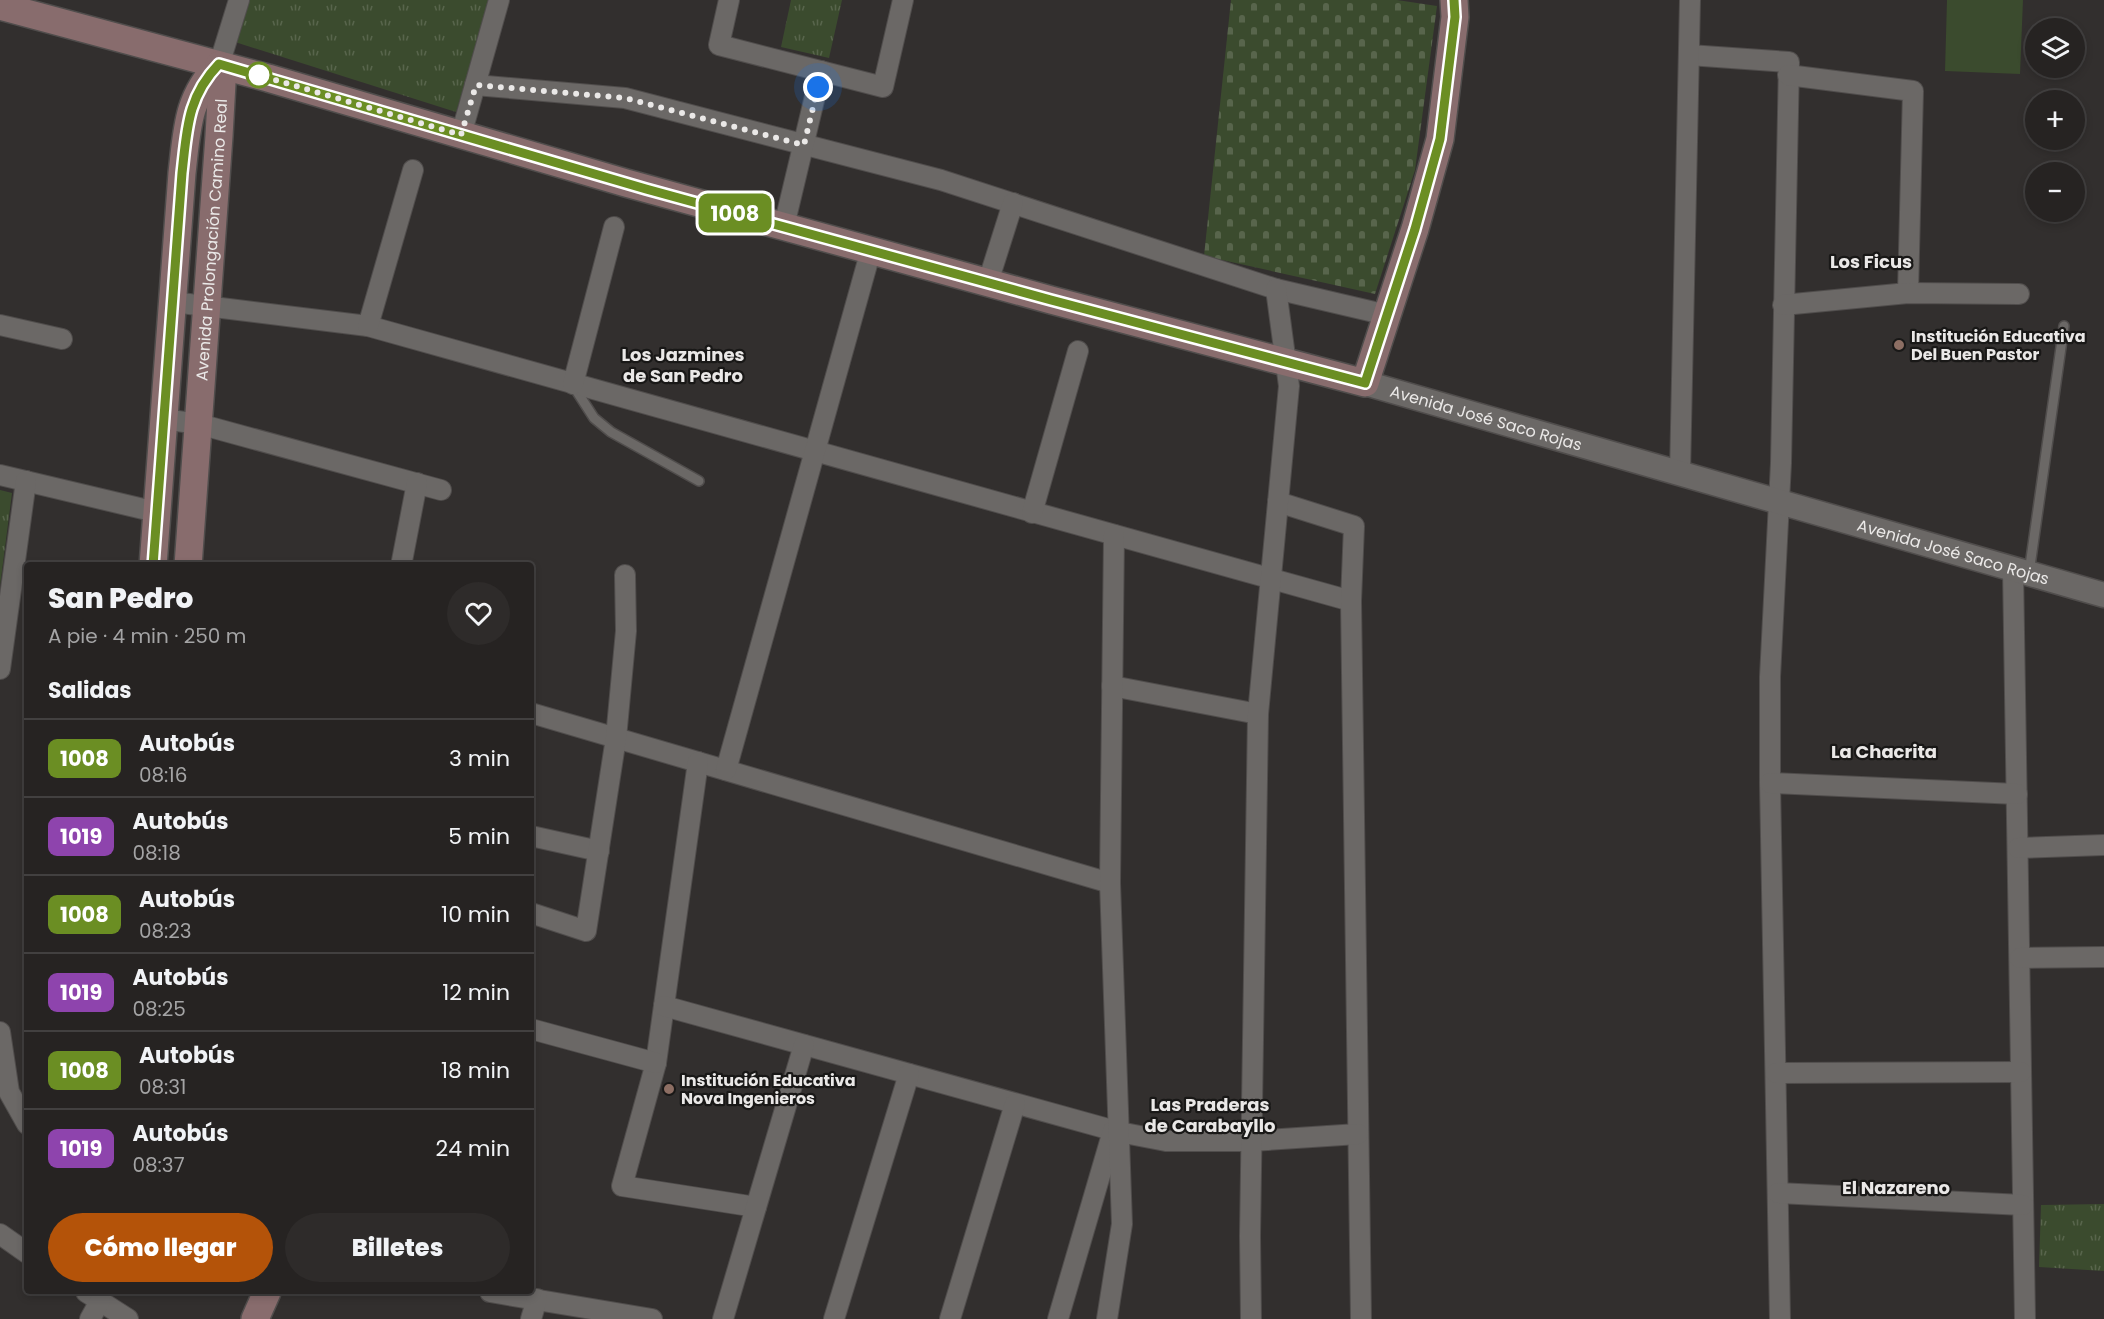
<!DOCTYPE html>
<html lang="es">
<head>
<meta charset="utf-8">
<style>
  body { margin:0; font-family:Poppins,sans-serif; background:#2e2b2a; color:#f1f3f6; height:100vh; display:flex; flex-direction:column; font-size:22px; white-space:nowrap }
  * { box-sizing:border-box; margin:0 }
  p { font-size:20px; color:#a4a4a5 }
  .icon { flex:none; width:33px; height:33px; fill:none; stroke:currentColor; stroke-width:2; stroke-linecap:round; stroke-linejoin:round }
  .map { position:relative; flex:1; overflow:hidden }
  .side { position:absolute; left:24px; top:562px; width:510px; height:732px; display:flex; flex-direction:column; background:#262322; border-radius:6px; box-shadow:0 3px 9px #0003,0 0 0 2px #424040 }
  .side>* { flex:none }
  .badge { padding:0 12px; border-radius:9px; font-size:21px; line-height:39px }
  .controls { position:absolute; left:2025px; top:18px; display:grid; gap:12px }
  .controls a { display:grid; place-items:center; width:60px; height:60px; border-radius:50%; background:#262322; box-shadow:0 3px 9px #0003,0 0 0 2px #424040; font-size:30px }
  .you { position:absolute; width:30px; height:30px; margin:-15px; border:4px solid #fff; border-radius:50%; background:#1a73e8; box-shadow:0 0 0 9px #1a73e833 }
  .map>.badge { position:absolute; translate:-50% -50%; box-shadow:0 0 0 3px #fff }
  h2 { padding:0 24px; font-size:22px; line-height:54px }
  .round { display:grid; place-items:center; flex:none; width:63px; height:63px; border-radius:32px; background:#2e2b2a }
  .head { display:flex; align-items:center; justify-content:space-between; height:102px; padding:0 24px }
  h1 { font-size:28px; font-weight:800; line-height:45px }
  .primary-button { display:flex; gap:12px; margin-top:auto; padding:12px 24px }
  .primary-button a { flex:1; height:69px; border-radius:36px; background:#b45309; color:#fff; font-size:24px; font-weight:800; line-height:69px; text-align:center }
  .primary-button a+a { background:#2e2b2a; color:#f1f3f6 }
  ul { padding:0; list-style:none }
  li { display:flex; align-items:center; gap:18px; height:78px; padding:0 24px; border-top:2px solid #424040 }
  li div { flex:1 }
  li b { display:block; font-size:22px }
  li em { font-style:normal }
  li .badge { min-width:66px; font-weight:700; text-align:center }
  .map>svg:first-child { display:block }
</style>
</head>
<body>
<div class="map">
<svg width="2104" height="1319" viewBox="0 0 2104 1319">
  <defs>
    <pattern id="cemetery-stones" width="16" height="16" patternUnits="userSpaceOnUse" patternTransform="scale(1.5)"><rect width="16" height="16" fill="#3b4b2e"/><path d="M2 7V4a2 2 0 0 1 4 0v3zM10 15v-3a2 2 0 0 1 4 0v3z" fill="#58654c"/></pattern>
    <pattern id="park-tufts" width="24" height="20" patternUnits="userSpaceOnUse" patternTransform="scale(1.5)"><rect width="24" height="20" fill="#3b4b2e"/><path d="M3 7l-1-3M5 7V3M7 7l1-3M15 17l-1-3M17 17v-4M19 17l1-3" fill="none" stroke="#58654c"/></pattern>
  </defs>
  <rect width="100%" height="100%" fill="#322f2e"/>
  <path fill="#3b4b2e" d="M1947 0H2023L2020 74 1945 71Z"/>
  <path fill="url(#cemetery-stones)" d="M1231 0H1397L1437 6 1415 170 1375 294 1204 256Z"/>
  <g fill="url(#park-tufts)">
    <path d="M248 0H491L456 112 235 42Z"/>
    <path d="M791 0H842L829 58 781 47Z"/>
    <path d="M0 490 12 493 0 586Z"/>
    <path d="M2104 1204V1271L2039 1267 2041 1205Z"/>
  </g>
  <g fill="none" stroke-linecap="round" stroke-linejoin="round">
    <defs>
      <g id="service">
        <path d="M574 387 594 418 611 432 699 481"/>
        <path d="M2029 573 2064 326"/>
      </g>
      <g id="minor">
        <path d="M729 0 719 45 883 87 903 0"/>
        <path d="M1689 55 1789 62 1781 463 1770 677V783L1780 1319"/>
        <path d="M219 65 239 0"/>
        <path d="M1788 75 1913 91 1908 293"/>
        <path d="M475 85 625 98 941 180 1276 289 1387 315"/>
        <path d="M461 135 499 0"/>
        <path d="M784 226 821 71"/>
        <path d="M988 282 1013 203"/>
        <path d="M173 302 368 326 1351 601"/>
        <path d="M1783 305 1908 293 2019 294"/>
        <path d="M0 325 62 339"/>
        <path d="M368 326 413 170"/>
        <path d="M573 384 614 227"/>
        <path d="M163 419 199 424 441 490"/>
        <path d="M1680 474 1690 0"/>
        <path d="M0 475 156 512"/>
        <path d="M1278 502 1354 526 1351 601 1361 1319"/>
        <path d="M1032 513 1078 351"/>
        <path d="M401 566 417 483"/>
        <path d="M2013 569 2025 1319"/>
        <path d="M0 669 26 481"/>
        <path d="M1112 686 1258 714"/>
        <path d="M531 713 1110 883"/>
        <path d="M698 762 656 1063 622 1186 756 1207"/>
        <path d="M726 770 871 250"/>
        <path d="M1770 783 2017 794"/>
        <path d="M531 836 599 851"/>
        <path d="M2018 848 2104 845"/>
        <path d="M531 913 586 931 616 738 626 631 625 575"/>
        <path d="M2020 958 2104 957"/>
        <path d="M664 1006 1119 1132 1166 1141H1251L1358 1134"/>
        <path d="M531 1029 656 1063"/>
        <path d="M0 1032 9 1092 27 1124"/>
        <path d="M1776 1073 2021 1072"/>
        <path d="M1778 1193 2023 1205"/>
        <path d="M0 1234 27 1253"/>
        <path d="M86 1292 128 1319"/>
        <path d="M490 1292 652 1319"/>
        <path d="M90 1319 100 1301"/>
        <path d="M531 1319 537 1299"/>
        <path d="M723 1319 804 1045"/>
        <path d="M834 1319 909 1074"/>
        <path d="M950 1319 1015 1104"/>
        <path d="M1058 1319 1113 1131"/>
        <path d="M1107 1319 1122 1224 1110 883 1114 535"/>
        <path d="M1251 1319 1250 1236 1258 714 1289 386 1276 289"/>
      </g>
      <g id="tertiary">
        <path id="s1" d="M1365 383 2104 595"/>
      </g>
      <g id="secondary">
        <path d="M0 6 268 78 626 183 1051 300 1365 383 1415 229 1440 139 1455 17 1454 0"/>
        <path d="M153 566 182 173C187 130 187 97 219 65"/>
        <path id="s2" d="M188 566 219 136 222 83 219 65"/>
        <path d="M255 1319 267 1292"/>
      </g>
    </defs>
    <use href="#service" stroke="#504d4c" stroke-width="12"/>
    <use href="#minor" stroke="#504d4c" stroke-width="22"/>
    <use href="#tertiary" stroke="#504d4c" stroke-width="27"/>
    <use href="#secondary" stroke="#504d4c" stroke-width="30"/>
    <use href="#service" stroke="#6b6866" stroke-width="9"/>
    <use href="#minor" stroke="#6b6866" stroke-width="20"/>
    <use href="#tertiary" stroke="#6b6866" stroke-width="24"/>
    <use href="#secondary" stroke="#886c6d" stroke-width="27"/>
  </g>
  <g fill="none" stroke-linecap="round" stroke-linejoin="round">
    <defs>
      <path id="line" d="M153 566 182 173C187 130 187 97 219 64L646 189 1051 300 1365 383 1415 229 1440 139 1455 17 1454 0"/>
    </defs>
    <use href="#line" stroke="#fff" stroke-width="14"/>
    <use href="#line" stroke="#6b8e23" stroke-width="9"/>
    <path stroke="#eae8e7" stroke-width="6" stroke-dasharray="0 10.8" d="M259 75 252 73 461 135 476 85 625 98 804 145 818 87"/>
  </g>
  <circle fill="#fff" stroke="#6b8e23" stroke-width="3" cx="259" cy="75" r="12"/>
  <g fill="#8d6e63" stroke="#191817" stroke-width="2">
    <circle cx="1899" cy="345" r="6"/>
    <circle cx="669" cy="1089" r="6"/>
  </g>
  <g text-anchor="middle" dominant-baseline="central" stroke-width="4.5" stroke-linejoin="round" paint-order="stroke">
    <g font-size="16" fill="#eae8e7" stroke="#191817">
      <text stroke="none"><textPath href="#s2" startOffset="327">Avenida Prolongación Camino Real</textPath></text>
      <text stroke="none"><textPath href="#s1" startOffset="126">Avenida José Saco Rojas</textPath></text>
      <text stroke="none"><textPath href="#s1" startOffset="612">Avenida José Saco Rojas</textPath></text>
    </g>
    <g font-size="16" font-weight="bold" fill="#eae8e7" stroke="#191817" text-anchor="start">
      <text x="1911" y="336">Institución Educativa<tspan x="1911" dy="18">Del Buen Pastor</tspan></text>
      <text x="681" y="1080">Institución Educativa<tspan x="681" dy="18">Nova Ingenieros</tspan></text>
    </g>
    <g font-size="18" font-weight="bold" fill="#eae8e7" stroke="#191817">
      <text x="1871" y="261">Los Ficus</text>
      <text x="683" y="354">Los Jazmines<tspan x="683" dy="21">de San Pedro</tspan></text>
      <text x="1884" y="751">La Chacrita</text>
      <text x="1210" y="1104">Las Praderas<tspan x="1210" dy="21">de Carabayllo</tspan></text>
      <text x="1896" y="1187">El Nazareno</text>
    </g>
  </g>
</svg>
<div class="controls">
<a><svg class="icon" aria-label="layers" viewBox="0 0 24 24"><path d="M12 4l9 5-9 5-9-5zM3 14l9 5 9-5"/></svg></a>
<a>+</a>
<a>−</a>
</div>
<div class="you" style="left:818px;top:87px"></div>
<b class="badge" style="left:735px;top:213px;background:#6b8e23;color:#fff">1008</b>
<section class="side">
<div class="head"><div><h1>San Pedro</h1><p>A pie · 4 min · 250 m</p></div><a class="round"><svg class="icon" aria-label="heart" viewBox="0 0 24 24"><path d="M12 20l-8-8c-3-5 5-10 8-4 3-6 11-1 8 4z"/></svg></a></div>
<h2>Salidas</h2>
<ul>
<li><span class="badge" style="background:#6b8e23;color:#fff">1008</span><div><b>Autobús</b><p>08:16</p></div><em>3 min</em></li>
<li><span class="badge" style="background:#8e44ad;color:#fff">1019</span><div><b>Autobús</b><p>08:18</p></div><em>5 min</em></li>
<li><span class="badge" style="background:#6b8e23;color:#fff">1008</span><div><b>Autobús</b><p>08:23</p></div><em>10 min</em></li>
<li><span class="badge" style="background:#8e44ad;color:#fff">1019</span><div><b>Autobús</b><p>08:25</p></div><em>12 min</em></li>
<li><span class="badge" style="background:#6b8e23;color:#fff">1008</span><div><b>Autobús</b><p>08:31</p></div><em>18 min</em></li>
<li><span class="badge" style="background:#8e44ad;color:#fff">1019</span><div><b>Autobús</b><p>08:37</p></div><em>24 min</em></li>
</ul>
<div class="primary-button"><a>Cómo llegar</a><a>Billetes</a></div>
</section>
</div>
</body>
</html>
